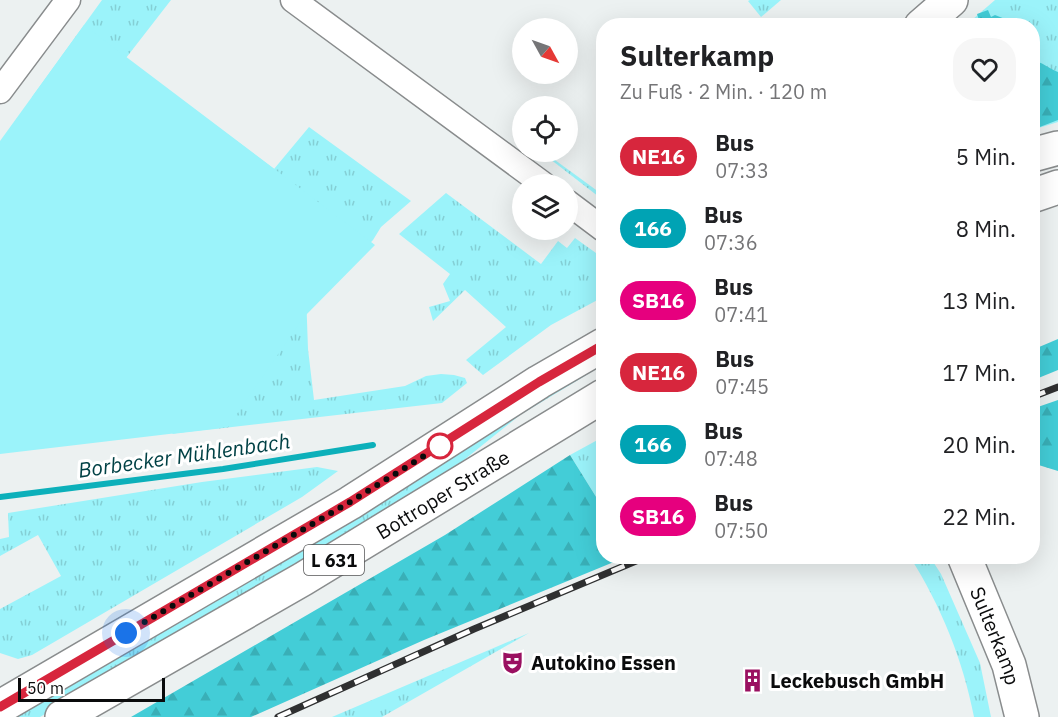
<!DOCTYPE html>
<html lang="de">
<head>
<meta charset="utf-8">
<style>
  body { margin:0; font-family:"IBM Plex Sans",sans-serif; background:#f6f6f6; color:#202124; height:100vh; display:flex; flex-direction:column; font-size:22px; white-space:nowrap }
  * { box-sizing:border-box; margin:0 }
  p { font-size:20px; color:#757577 }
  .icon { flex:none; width:33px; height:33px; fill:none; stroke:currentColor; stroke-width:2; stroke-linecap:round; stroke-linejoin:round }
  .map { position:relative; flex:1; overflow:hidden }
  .side { position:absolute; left:596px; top:18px; width:444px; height:546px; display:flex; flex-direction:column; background:#fff; border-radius:24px; box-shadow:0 6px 24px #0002 }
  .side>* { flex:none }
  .badge { padding:0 12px; border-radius:20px; font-size:21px; line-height:39px }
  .needle { width:39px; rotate:130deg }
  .tools { position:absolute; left:512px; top:18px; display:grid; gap:12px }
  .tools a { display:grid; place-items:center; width:66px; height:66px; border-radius:50%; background:#fff; box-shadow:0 6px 24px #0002; font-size:30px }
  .scale { position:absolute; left:18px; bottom:15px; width:147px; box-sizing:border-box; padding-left:6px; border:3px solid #0a0b0c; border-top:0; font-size:16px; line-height:21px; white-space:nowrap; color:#0a0b0c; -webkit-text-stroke:4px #fff; paint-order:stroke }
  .you { position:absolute; width:30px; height:30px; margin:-15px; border:4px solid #fff; border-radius:50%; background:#1a73e8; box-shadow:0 0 0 9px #1a73e833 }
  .map>.badge { position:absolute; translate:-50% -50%; box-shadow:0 0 0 3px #fff }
  .round { display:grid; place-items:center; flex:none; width:63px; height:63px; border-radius:24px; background:#f6f6f6 }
  .overview { display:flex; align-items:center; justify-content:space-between; height:102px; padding:0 24px }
  h1 { font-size:28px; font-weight:700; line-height:45px }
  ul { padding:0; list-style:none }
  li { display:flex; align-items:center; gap:18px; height:72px; padding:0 24px }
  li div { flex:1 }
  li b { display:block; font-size:22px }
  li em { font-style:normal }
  li .badge { min-width:66px; font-weight:700; text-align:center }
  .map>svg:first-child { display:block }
</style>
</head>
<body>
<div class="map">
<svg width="1058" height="717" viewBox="0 0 1058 717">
  <defs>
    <pattern id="grass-tufts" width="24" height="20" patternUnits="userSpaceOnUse" patternTransform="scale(1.5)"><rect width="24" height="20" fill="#9bf3fa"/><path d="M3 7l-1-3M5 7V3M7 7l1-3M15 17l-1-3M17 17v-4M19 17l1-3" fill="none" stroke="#84cfd5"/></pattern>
    <pattern id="forest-firs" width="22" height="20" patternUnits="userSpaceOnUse" patternTransform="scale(1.5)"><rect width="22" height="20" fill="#43cdd7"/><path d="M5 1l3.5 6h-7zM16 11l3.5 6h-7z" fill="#39afb7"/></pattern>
  </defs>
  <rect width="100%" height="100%" fill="#ecf1f1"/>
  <g fill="url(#grass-tufts)">
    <path d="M102 0H171L126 58 274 169 309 127 411 201 381 227 373 240 328 289 38 102 32 97Z"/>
    <path d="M750 0H781L761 17 748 1Z"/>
    <path d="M995 0H1058V122L1032 130V26H965Z"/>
    <path d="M541 152H544L603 195V200Z"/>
    <path d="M446 193 541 264 558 241 567 248 575 238 603 258V297L551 325 483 375 466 360 506 327 465 290 433 321 429 307 450 301 443 284 450 274 399 234Z"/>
    <path d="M306 293 308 349 314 400 405 386 426 376 441 374 454 375 465 378 467 383 442 403 172 434Z"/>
    <path d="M603 359V365L520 415 444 476 40 717H13Z"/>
    <path d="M603 437V508L570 455Z"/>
    <path d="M317 467 338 471 302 497 32 655 18 659 0 653V609L61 576 38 535 0 556V539L9 537 8 513 202 482Z"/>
    <path d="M910 557H930L941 574 980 663 991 717H974C963 660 941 606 910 557Z"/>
    <path d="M529 633 382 717H332Z"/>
  </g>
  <g fill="url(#forest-firs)">
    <path d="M988 10 991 17 995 15 1005 19 1009 25H976L980 23 977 14Z"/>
    <path d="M1032 60C1042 62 1048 68 1058 72V120L1032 130Z"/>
    <path d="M1058 339V370L1036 379 1032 373V350Z"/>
    <path d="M1058 400V471L1032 463V409Z"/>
    <path d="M570 455 603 508V556L626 557 424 640 251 717H131L445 535Z"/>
  </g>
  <path fill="#9bf3fa" d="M84 25 375 245 303 318 228 427 0 454V141Z"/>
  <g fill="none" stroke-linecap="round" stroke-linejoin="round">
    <path stroke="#0cb0ba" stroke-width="6" d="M0 497 223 469 373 445"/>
    <defs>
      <g id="street">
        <path d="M293 0 543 184"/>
        <path d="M0 91 68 0"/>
        <path d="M567 202 603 229"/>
      </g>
      <g id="secondary">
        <path d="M921 26 951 0"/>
        <path id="s1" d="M964 556 1009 665 1022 717"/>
      </g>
      <g id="primary">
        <path d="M1032 155 1058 148"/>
        <path d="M1032 196 1058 187"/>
        <path d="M0 707 350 503 539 382 603 345"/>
        <path id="s2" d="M62 717 303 579 603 396"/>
      </g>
    </defs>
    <use href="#street" stroke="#898c8d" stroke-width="27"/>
    <use href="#secondary" stroke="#898c8d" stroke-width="36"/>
    <use href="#primary" stroke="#898c8d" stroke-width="36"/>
    <use href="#street" stroke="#fff" stroke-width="24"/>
    <use href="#secondary" stroke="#fff" stroke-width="33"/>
    <use href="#primary" stroke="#fff" stroke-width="33"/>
    <defs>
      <g id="rail">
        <path d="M1032 397 1058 387"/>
        <path d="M278 717 474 629 648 556"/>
      </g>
    </defs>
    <use href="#rail" stroke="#2f3031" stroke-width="7"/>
    <use href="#rail" stroke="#fff" stroke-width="4.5" stroke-dasharray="14" stroke-linecap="butt"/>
  </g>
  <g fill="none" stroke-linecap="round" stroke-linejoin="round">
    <defs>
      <path id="line" d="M0 707 350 502 539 382 603 345"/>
    </defs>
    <use href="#line" stroke="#fff" stroke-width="14"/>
    <use href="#line" stroke="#d7263d" stroke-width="9"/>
    <path stroke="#0a0b0c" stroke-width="6" stroke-dasharray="0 10.8" d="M126 633 350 502 440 446"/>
  </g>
  <defs>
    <symbol id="theatre-bare" viewBox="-9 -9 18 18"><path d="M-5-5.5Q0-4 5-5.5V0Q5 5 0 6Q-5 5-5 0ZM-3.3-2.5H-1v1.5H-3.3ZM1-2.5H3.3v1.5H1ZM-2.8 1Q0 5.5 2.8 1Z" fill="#9a1061" stroke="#fff" stroke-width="2.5" paint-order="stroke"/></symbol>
    <symbol id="building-bare" viewBox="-9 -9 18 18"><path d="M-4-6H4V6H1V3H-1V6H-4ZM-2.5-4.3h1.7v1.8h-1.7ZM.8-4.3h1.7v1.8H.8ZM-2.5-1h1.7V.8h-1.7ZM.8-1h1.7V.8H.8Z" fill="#9a1061" stroke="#fff" stroke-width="2.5" paint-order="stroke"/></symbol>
  </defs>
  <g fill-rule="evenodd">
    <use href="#theatre-bare" x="496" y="646" width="33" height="33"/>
    <use href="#building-bare" x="736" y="664" width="33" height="33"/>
  </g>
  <circle fill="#fff" stroke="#d7263d" stroke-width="3" cx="440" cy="446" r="12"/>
  <g text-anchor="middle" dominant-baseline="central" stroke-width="6" stroke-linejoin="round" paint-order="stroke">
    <rect fill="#fff" stroke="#545455" stroke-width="1.5" x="304" y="545" width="60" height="30" rx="4.5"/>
    <g font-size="18" font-weight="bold" fill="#0a0b0c">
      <text x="334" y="560">L 631</text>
    </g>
    <g font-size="20" fill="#0a0b0c" stroke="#fff">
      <text stroke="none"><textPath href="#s2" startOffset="441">Bottroper Straße</textPath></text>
      <text stroke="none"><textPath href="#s1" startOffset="86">Sulterkamp</textPath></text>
    </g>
    <g font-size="20" font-weight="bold" fill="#0a0b0c" stroke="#fff" text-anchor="start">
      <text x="531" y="662">Autokino Essen</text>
      <text x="770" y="680">Leckebusch GmbH</text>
    </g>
    <g font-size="21" font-style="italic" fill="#004145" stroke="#fff">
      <text transform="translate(184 455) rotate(-8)">Borbecker Mühlenbach</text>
    </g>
  </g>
</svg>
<div class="tools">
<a><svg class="needle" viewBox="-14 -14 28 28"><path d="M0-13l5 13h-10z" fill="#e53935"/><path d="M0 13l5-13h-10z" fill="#757577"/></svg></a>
<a><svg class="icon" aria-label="locate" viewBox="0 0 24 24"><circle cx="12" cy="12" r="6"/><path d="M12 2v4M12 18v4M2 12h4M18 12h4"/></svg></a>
<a><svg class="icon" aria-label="layers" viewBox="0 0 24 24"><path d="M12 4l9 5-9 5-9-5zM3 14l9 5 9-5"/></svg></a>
</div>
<div class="scale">50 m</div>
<div class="you" style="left:126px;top:633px"></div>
<section class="side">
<div class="overview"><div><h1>Sulterkamp</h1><p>Zu Fuß · 2 Min. · 120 m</p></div><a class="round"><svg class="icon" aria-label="heart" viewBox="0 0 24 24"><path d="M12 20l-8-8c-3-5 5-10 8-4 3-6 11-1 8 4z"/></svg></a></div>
<ul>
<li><span class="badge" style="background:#d7263d;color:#fff">NE16</span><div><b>Bus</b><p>07:33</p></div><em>5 Min.</em></li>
<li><span class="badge" style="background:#00a3b4;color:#fff">166</span><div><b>Bus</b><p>07:36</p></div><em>8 Min.</em></li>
<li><span class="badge" style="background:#e6007e;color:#fff">SB16</span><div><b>Bus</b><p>07:41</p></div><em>13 Min.</em></li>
<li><span class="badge" style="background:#d7263d;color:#fff">NE16</span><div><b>Bus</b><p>07:45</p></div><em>17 Min.</em></li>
<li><span class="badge" style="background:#00a3b4;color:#fff">166</span><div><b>Bus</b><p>07:48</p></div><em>20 Min.</em></li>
<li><span class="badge" style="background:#e6007e;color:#fff">SB16</span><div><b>Bus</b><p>07:50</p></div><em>22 Min.</em></li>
</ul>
</section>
</div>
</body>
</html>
